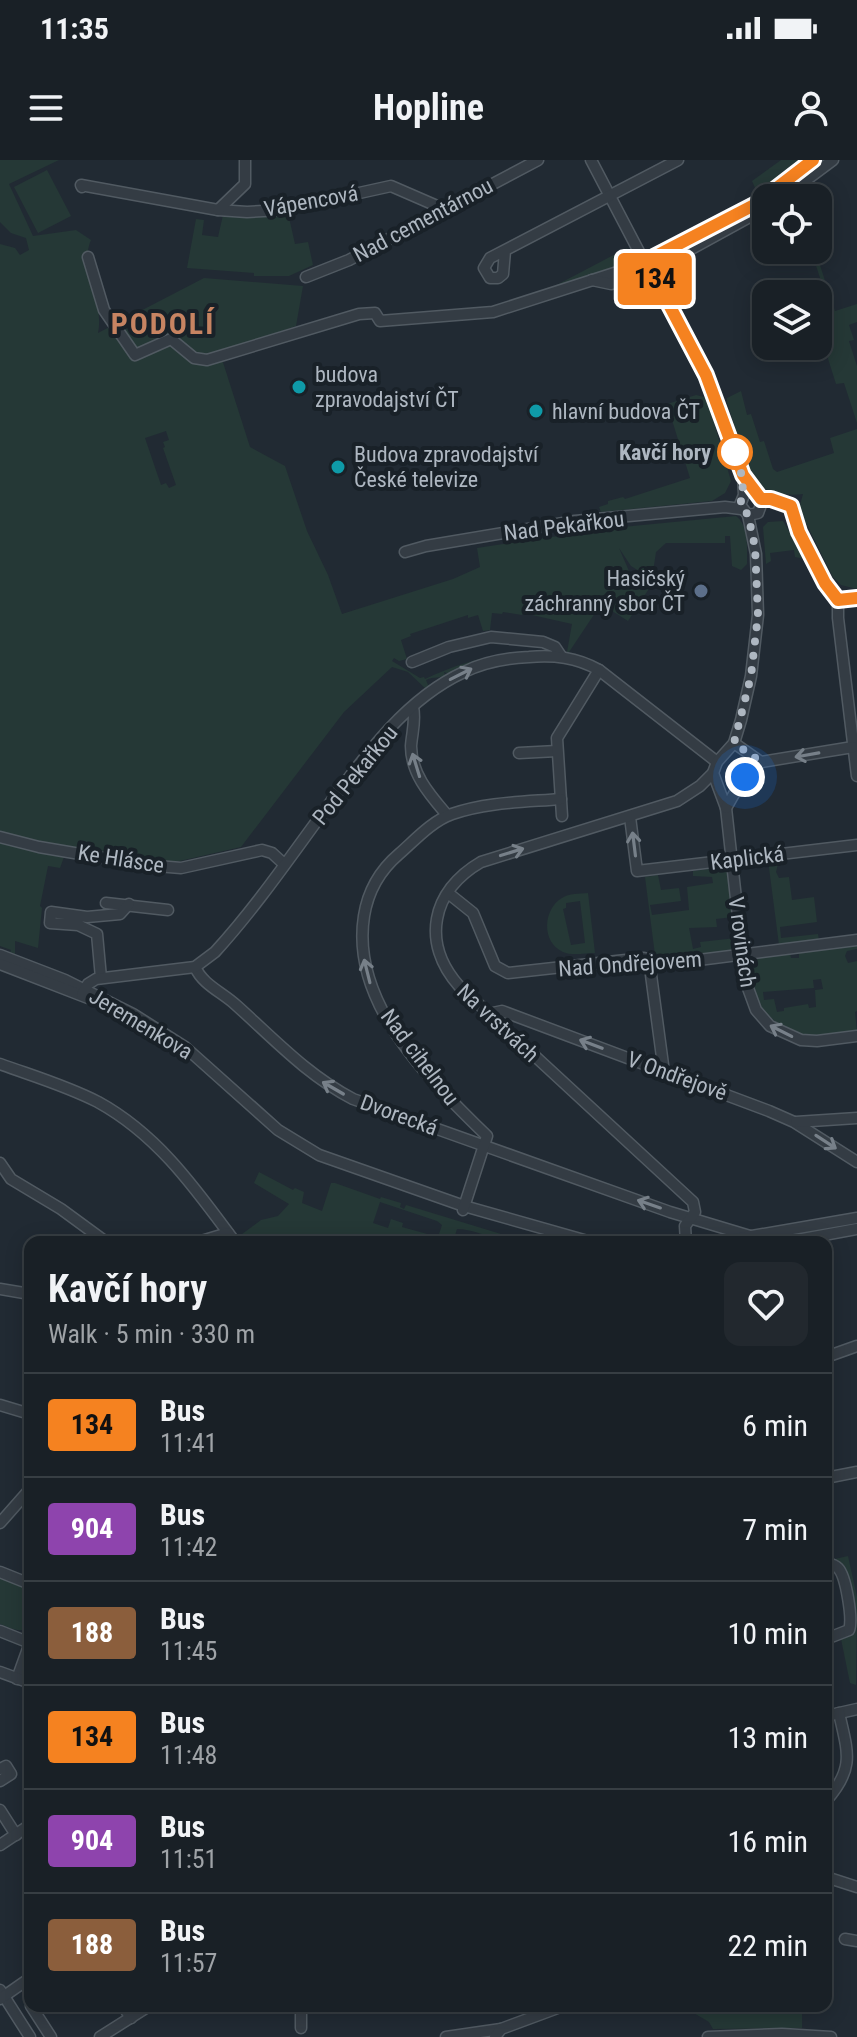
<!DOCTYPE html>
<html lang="en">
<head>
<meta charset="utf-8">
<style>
  body { margin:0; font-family:"Roboto Condensed",sans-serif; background:#22282e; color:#f1f3f6; height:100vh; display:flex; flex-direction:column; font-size:30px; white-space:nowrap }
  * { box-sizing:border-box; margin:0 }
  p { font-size:26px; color:#9fa3a7 }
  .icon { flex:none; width:44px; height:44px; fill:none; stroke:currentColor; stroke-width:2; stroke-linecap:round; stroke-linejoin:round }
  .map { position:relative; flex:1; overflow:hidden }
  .drawer { position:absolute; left:24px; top:1076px; width:808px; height:776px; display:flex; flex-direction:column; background:#192026; border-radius:16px; box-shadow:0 4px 20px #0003,0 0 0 2px #373e43 }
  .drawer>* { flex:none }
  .badge { padding:0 16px; border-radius:6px; font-size:28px; line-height:52px }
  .controls { position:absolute; left:752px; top:24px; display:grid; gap:16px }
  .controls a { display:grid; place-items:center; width:80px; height:80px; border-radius:16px; background:#192026; box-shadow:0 4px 20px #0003,0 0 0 2px #373e43; font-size:40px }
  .you { position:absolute; width:40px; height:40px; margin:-20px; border:6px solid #fff; border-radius:50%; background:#1a73e8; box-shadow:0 0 0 12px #1a73e833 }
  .map>.badge { position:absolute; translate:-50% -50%; box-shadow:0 0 0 4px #fff }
  .round { display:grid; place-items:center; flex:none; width:84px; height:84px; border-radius:16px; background:#22282e }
  .headline { display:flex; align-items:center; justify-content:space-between; height:136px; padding:0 24px }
  h1 { font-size:38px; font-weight:700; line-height:60px }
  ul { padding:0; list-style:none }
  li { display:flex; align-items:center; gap:24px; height:104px; padding:0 24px; border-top:2px solid #373e43 }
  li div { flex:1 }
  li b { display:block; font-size:30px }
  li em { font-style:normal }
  li .badge { min-width:88px; font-weight:700; text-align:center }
  .status { display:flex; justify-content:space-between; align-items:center; height:56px; padding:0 40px; background:#192026; direction:ltr }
  .status svg { height:22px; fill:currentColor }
  header { display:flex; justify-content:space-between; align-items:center; height:104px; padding:0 24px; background:#192026; font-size:36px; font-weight:700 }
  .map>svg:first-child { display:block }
</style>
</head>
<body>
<div class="status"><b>11:35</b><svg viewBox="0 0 49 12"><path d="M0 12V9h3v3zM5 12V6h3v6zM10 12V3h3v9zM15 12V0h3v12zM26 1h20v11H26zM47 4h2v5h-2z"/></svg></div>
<header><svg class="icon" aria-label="menu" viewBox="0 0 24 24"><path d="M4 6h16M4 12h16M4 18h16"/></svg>Hopline<svg class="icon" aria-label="person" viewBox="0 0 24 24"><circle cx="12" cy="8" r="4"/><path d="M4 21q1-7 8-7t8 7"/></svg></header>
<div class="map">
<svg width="857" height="1877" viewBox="0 0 857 1877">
  <rect width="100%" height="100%" fill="#212a33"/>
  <g fill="#253836" fill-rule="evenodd">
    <path d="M0 0H59L9 24 33 76 76 70 91 80C78 110 105 140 98 173L204 118 303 126 296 166 220 193 250 287 285 306 307 371 328 415 342 454 453 419 480 407 477 388 612 368 736 356C749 365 747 389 747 404L741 410 732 406 730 376H725V383H666L656 392 652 419 631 406 619 388 629 411 652 424 628 461 601 444 569 492H567L572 464 523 453 522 455 503 452 502 454 492 453 490 470 483 471 478 455 468 458V455L410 474 411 476 401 480 407 499 399 501 394 498 392 501 420 518 424 517 425 519C451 507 479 497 506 494L474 502 450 514 444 512 445 515 449 514C441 519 434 516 426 520L428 525 440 520 427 530 408 512 392 507 344 552 241 687 171 703 60 695 64 697 60 708 48 706 40 746 42 748 38 788 15 781V794L10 793 11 790 0 786V84L15 88 20 95 29 90 26 78 11 73 0 62ZM166 271 169 280 163 282 165 287 163 288 176 325 169 328 166 323 161 325 145 278Z"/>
    <path d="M781 0H807L782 21 758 34 752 21Z"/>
    <path d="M47 10 71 56 38 73 14 27Z"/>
    <path d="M288 53 295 84 308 82 313 105 289 116H254V113L187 108 196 59 204 60 202 75 218 77 223 55 255 57Z"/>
    <path d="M627 88 630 96 622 102 623 106 547 130Z"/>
    <path d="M811 90H815L835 151 857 144V162L849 165 854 180 849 181 857 206V263L844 223 836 224 818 167V134H808L805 126 821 121Z"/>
    <path d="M741 231 747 255 751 254 760 282 764 281 773 309 777 312 834 293 830 278 857 269V429L841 425 833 417 799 349 803 334C788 336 766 334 755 321 748 313 733 259 727 243V238Z"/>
    <path d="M696 235 704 237 708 242 731 321 725 333 712 341 601 352 599 347 608 344V341L623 337 625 339 690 318 667 244Z"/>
    <path d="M783 361 805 399 795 397 794 390 770 393 771 401 766 404 763 367 768 362Z"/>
    <path d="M787 698V703L778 704 776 712 779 718 789 717 792 740 814 737 817 762 780 767 781 778 818 774 819 780 779 785 768 700Z"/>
    <path d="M727 707 733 757 716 759 717 767 689 768 693 789 701 787 700 782 736 778 737 790 674 798 655 795 645 717 658 715 661 730 679 728 681 741 650 745 652 755 689 750 687 727 713 723 712 717 693 716V711Z"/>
    <path d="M588 733 595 793C585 793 572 796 563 792 541 782 543 749 562 738 569 733 580 734 588 733ZM580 741 585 783 571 785 563 749 566 748V743Z"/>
    <path d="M857 784V789L847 791 845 796 848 803 857 801V851L855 852 857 872 812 877 802 876 781 867 759 846 750 822 747 798 790 793 791 798H799V791ZM821 819 823 829 815 830 816 847 809 848 808 844 784 848V851L777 852 774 839 764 840 763 832 814 828 813 820Z"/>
    <path d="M259 1012 293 1030 295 1028 304 1032 302 1043 322 1051 331 1023H335L380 1039 381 1037 401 1043 400 1047 404 1049 406 1045 527 1082C519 1082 507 1084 500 1081 488 1076 471 1069 457 1069L453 1082H241L238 1077 261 1060 278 1056 289 1044 254 1023ZM380 1042 437 1061 442 1065 438 1077 402 1067 403 1063 391 1059 388 1068 373 1063Z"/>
    <path d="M848 1396 857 1437 856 1525 850 1523 841 1479 855 1465 844 1410 826 1401Z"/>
    <path d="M0 1417 25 1427 30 1432V1467C19 1474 11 1468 0 1464Z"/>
    <path d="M682 1846H802V1868L713 1869 709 1862Z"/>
  </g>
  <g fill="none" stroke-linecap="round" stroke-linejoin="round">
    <defs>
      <g id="minor">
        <path d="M591 0 714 235 743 315 744 335 740 345 748 355"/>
        <path d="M82 27 81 25 218 50 247 52 282 50 391 26 444 49"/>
        <path d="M782 38 833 0"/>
        <path d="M218 50 245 24V0"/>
        <path d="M505 91 503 114 498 118H490L484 108 490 98 678 0"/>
        <path d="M88 97 104 150 135 195 171 179 194 198 207 200 359 154 375 153 380 161 493 152 630 108 756 44 813 0"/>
        <path d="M306 117 349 100 538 0"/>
        <path d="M592 120 611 124 651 111 766 48"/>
        <path d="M744 317 762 342 758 353 748 355"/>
        <path d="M761 339H771L791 346 799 372 825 423 838 440V458L857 616"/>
        <path d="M405 392 426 386 575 361 725 347 741 349"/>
        <path d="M838 440 857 438"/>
        <path d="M412 502 449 487 491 477 543 482 555 487 561 496"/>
        <path d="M413 547C416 561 412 572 411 586 411 614 430 635 447 655"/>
        <path d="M734 583 761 602"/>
        <path d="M519 593 557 591"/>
        <path d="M761 602 853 587"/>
        <path d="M713 613 726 648 745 820 756 850 770 866 801 880 817 881 857 876"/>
        <path d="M726 648 742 620 761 602"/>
        <path d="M562 656 557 578 599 510"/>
        <path d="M630 657 637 711 857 685"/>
        <path d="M0 677 39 687 145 705 181 708 262 690 272 693 284 704"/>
        <path d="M448 733 473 753 495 806 508 813 644 798 659 805 857 780"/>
        <path d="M106 743 168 750"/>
        <path d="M0 795 65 820 133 854 185 887 278 970 319 995 464 1046 591 1082"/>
        <path d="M649 800 664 912"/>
        <path d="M0 804 88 838"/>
        <path d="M195 807C203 825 222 832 236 845 274 879 307 915 353 939L670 1052 750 1076"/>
        <path d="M101 818 97 774 78 765 50 763 51 752 87 757 120 754 129 744"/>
        <path d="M82 835 88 824 96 819 195 807 215 792C257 746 293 693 330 643 366 594 407 538 464 512 484 502 506 498 529 497 554 495 576 497 599 510L717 602"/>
        <path d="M488 854 502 851 769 951 794 962 857 1002"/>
        <path d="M0 904C33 916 67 926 98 942 158 975 195 1028 235 1082"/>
        <path d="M796 962 857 958"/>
        <path d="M0 1003 11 1019 61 1049 106 1082"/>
        <path d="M463 1050 487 976C430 920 350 844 364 756 368 731 379 711 399 694 415 680 432 661 452 654 486 642 525 642 561 639"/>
        <path d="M198 1082 228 1073"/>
        <path d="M686 1082 685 1066 695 1052 693 1042 459 826C421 783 431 731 481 702L677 641 700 626 713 613 717 602 734 583 741 560 751 516 758 455 756 394 748 355"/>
        <path d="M717 1082 857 1058"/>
        <path d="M786 1082 857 1069"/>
        <path d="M0 1129 30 1134"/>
        <path d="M826 1197 857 1186"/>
        <path d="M0 1245 30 1254"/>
        <path d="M826 1318 857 1312"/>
        <path d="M0 1363 30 1329"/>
        <path d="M826 1403C831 1404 834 1404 838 1408 846 1416 853 1459 849 1470L826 1479"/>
        <path d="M0 1412 30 1424"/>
        <path d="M0 1471 30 1483 17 1519"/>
        <path d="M0 1512 30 1523"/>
        <path d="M826 1556 857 1549"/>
        <path d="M0 1609 6 1606 11 1614 0 1621"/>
        <path d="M826 1641C855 1608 848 1593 839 1553"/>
        <path d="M0 1650 16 1675"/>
        <path d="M0 1685 30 1665"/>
        <path d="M826 1717 857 1727"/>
        <path d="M845 1779 857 1781"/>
        <path d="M0 1830 30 1877"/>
        <path d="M0 1839 30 1818"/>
        <path d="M31 1846 51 1877"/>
        <path d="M123 1846 131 1858"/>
        <path d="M301 1868V1846"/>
        <path d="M100 1877 149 1846"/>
        <path d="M446 1877 501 1869"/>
        <path d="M495 1877 501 1869 563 1846"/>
        <path d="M708 1877 782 1874 831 1877"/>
      </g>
    </defs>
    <use href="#minor" stroke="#515a62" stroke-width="13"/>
    <use href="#minor" stroke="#343c44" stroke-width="10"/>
  </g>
  <defs><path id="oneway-shaft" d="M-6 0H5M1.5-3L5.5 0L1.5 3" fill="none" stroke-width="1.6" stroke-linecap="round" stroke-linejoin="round" transform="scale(2)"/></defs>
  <g stroke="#778089">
    <use href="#oneway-shaft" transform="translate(461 514) rotate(-27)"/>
    <use href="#oneway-shaft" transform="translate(807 595) rotate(170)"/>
    <use href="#oneway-shaft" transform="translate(416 605) rotate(-107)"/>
    <use href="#oneway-shaft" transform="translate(634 684) rotate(-97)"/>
    <use href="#oneway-shaft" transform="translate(512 692) rotate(-17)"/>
    <use href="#oneway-shaft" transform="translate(367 811) rotate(-104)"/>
    <use href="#oneway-shaft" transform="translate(781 871) rotate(-153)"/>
    <use href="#oneway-shaft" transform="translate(591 884) rotate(-159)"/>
    <use href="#oneway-shaft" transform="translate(333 928) rotate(-150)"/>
    <use href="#oneway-shaft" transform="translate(826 982) rotate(33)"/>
    <use href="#oneway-shaft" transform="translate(649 1044) rotate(-161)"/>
  </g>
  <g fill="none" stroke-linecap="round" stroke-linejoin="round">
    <defs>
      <path id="line" d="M813 0 756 44 646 101 706 215 743 315 761 339H771L791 346 799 372 825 423 838 440 857 438"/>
    </defs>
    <use href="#line" stroke="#fff" stroke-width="18"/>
    <use href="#line" stroke="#f58220" stroke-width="12"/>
    <path stroke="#aeb7c1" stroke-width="8" stroke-dasharray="0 14.4" d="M735 292 733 289C741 309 746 324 740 345L748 355 755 387 758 455 751 516 734 583 761 602 745 617"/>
  </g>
  <g fill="#0f9aa8" stroke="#192128" stroke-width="3">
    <circle cx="299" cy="227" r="8"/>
    <circle cx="536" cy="251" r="8"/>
    <circle cx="338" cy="307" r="8"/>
  </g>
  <circle fill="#fff" stroke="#f58220" stroke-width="4" cx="735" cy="292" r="16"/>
  <circle fill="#5c6f8a" stroke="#192128" stroke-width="3" cx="701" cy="431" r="8"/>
  <g text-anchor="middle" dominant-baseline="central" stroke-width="8" stroke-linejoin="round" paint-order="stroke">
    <g font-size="22" fill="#aeb7c1" stroke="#192128">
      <text transform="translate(311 41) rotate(-10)">Vápencová</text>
      <text transform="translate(423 60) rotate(-28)">Nad cementárnou</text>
      <text transform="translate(564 366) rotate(-7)">Nad Pekařkou</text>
      <text transform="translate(355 615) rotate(-51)">Pod Pekařkou</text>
      <text transform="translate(747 698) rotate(-7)">Kaplická</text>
      <text transform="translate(121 699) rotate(9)">Ke Hlásce</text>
      <text transform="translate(742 782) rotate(82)">V rovinách</text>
      <text transform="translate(630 804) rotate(-4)">Nad Ondřejovem</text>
      <text transform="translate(498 863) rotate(43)">Na vrstvách</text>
      <text transform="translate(141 864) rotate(31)">Jeremenkova</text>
      <text transform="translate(420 897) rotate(53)">Nad cihelnou</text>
      <text transform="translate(677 916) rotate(20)">V Ondřejově</text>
      <text transform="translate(399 955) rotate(20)">Dvorecká</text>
    </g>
    <g font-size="22" fill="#aeb7c1" stroke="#192128" text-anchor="start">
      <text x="315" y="214">budova<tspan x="315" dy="25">zpravodajství ČT</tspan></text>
      <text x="552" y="251">hlavní budova ČT</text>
      <text x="354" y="294">Budova zpravodajství<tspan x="354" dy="25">České televize</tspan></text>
      <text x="685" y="418" text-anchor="end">Hasičský<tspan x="685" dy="25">záchranný sbor ČT</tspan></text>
    </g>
    <g font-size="22" font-weight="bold" fill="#aeb7c1" stroke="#192128" text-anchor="end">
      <text x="711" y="292">Kavčí hory</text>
    </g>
    <g font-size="30" font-weight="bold" letter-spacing="2" fill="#c78462" stroke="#192128">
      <text x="163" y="163">PODOLÍ</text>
    </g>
  </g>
</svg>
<div class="controls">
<a><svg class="icon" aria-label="locate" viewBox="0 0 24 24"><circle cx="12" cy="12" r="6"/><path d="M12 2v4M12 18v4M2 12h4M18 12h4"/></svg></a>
<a><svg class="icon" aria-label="layers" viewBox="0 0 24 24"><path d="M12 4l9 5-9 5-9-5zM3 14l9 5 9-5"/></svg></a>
</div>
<div class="you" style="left:745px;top:617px"></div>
<b class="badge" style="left:655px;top:119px;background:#f58220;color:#111">134</b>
<section class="drawer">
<div class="headline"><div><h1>Kavčí hory</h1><p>Walk · 5 min · 330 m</p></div><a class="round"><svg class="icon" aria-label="heart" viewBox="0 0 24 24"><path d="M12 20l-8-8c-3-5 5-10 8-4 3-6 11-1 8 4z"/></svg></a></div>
<ul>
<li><span class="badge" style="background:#f58220;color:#111">134</span><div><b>Bus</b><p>11:41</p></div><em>6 min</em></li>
<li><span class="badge" style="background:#8e44ad;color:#fff">904</span><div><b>Bus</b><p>11:42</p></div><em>7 min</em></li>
<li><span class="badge" style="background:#8b5e3c;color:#fff">188</span><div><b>Bus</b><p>11:45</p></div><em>10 min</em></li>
<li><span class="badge" style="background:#f58220;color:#111">134</span><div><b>Bus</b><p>11:48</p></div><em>13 min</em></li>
<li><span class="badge" style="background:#8e44ad;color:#fff">904</span><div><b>Bus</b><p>11:51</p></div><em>16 min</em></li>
<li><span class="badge" style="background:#8b5e3c;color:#fff">188</span><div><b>Bus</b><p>11:57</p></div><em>22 min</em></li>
</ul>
</section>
</div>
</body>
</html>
